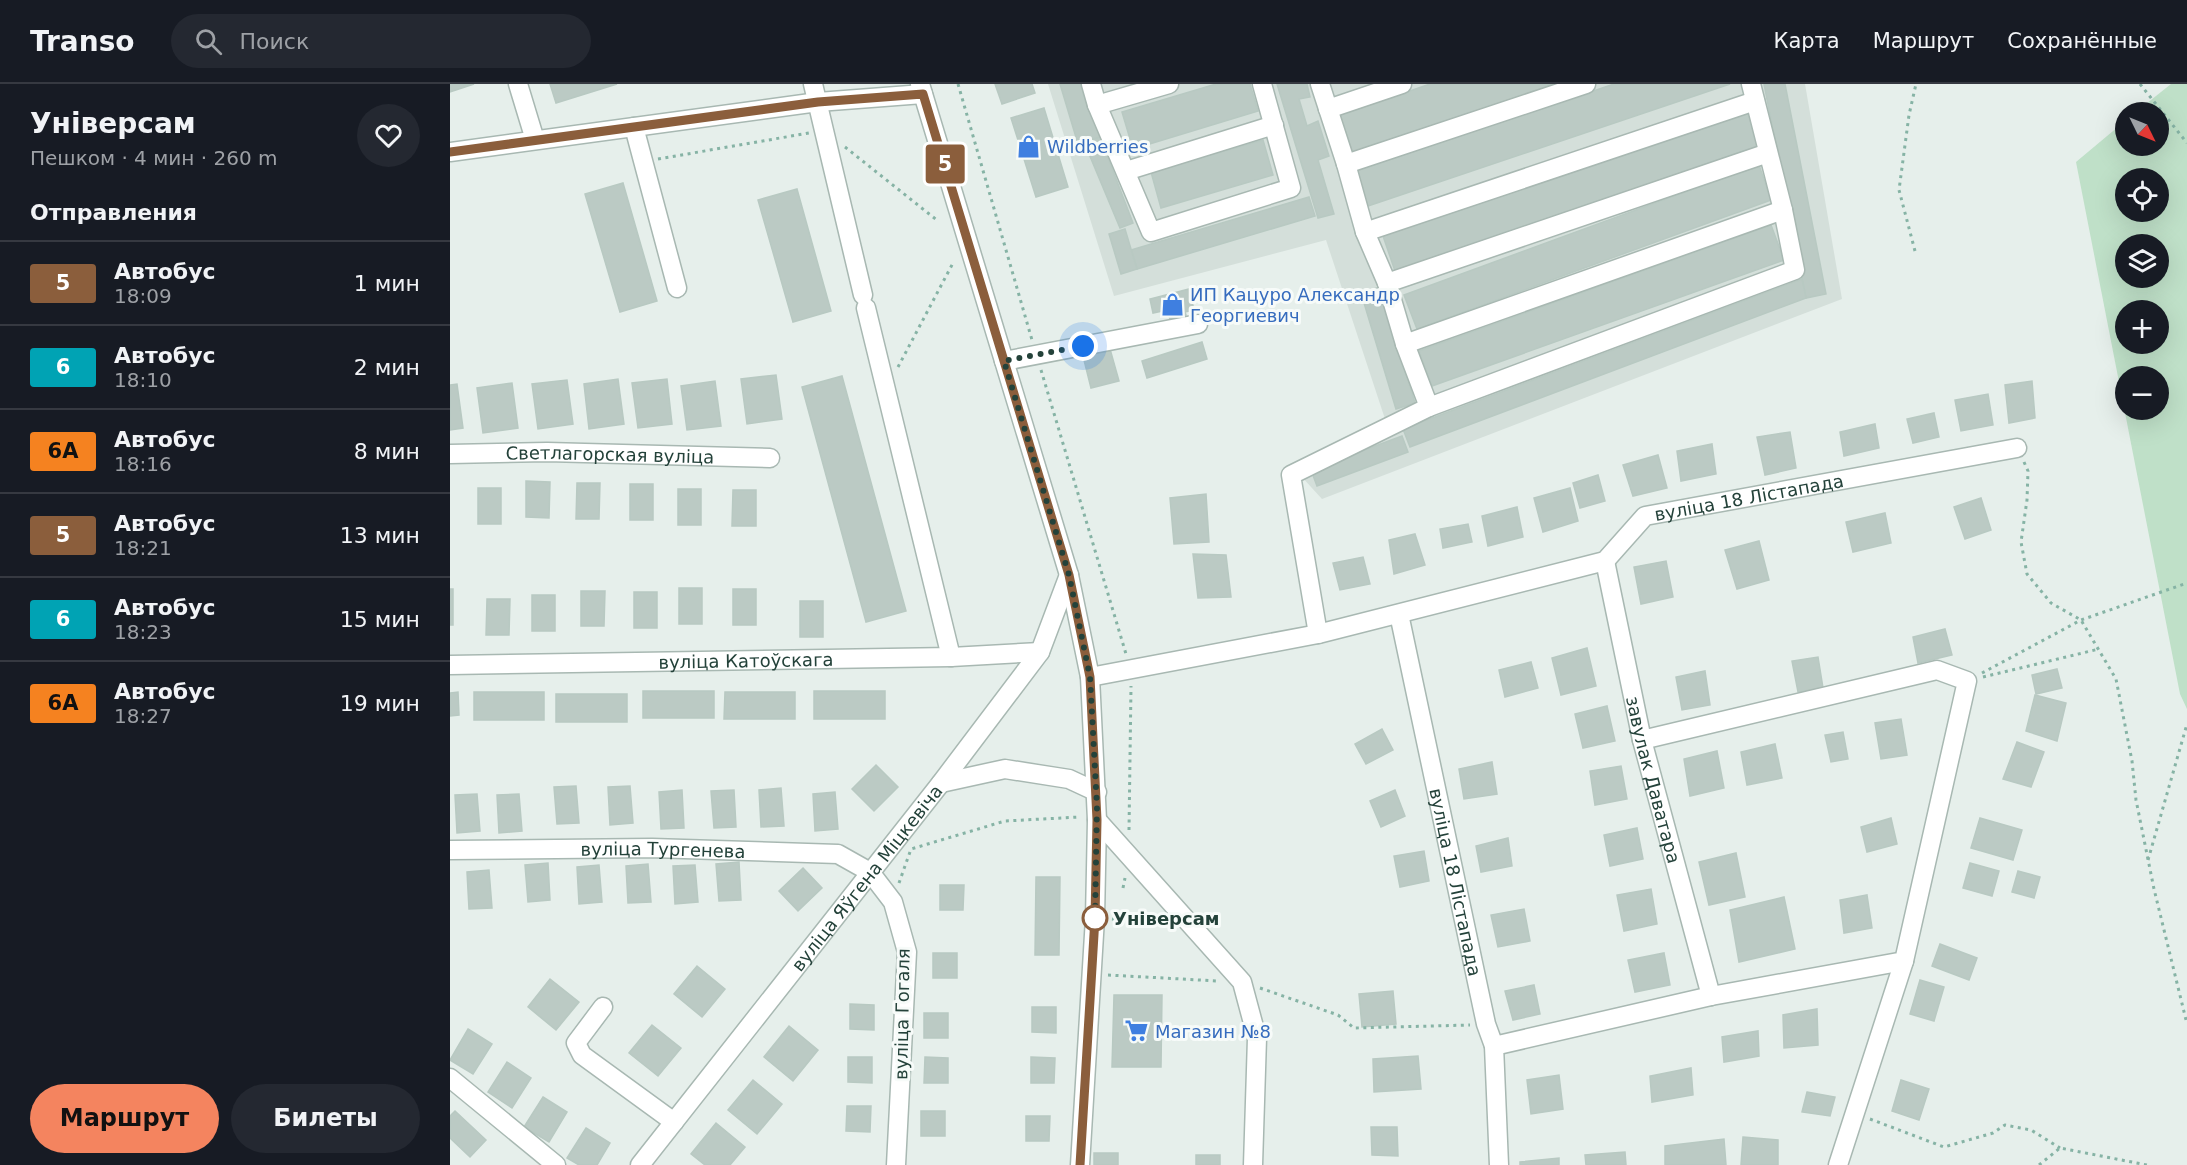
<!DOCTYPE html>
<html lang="ru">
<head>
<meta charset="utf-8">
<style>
  body { margin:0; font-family:"DejaVu Sans",sans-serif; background:#242831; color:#f1f3f6; height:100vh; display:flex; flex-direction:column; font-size:22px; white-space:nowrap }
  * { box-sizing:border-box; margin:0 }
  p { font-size:20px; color:#9ea1a6 }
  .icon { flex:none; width:33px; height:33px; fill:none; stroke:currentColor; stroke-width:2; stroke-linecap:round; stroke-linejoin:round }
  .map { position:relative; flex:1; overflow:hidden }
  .sheet { display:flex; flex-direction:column; background:#171b24; width:450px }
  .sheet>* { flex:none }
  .badge { padding:0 12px; border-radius:4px; font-size:21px; line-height:39px }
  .needle { width:39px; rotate:133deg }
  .buttons { position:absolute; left:1665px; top:18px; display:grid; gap:12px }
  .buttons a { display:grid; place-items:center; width:54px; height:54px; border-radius:50%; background:#171b24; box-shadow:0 6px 24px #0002; font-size:30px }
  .you { position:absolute; width:30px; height:30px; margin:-15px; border:4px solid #fff; border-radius:50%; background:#1a73e8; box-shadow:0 0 0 9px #1a73e833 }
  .map>.badge { position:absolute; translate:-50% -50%; box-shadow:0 0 0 3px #fff }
  h2 { padding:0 30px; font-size:22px; line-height:54px }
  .round { display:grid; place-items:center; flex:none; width:63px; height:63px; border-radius:32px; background:#242831 }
  .overview { display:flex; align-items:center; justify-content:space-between; height:102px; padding:0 30px }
  h1 { font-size:28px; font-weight:700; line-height:45px }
  .button { display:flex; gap:12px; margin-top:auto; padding:12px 30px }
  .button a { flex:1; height:69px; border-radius:36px; background:#f4845f; color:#111; font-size:24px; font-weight:700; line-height:69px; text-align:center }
  .button a+a { background:#242831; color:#f1f3f6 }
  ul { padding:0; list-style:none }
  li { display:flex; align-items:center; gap:18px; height:84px; padding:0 30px; border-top:2px solid #363941 }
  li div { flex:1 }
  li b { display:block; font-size:22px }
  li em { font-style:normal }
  li .badge { min-width:66px; font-weight:700; text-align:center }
  header { display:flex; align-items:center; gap:36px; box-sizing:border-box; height:84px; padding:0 30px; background:#171b24; border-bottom:2px solid #363941 }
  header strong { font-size:28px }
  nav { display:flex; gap:33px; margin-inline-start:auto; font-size:21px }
  .search { width:420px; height:54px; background:#242831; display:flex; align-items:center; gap:15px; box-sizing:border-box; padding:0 21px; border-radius:33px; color:#9ea1a6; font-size:22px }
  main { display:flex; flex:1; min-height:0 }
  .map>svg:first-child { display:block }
</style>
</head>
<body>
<header>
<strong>Transo</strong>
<div class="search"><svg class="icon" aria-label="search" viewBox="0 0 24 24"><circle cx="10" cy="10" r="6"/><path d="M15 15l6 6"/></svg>Поиск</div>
<nav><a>Карта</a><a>Маршрут</a><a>Сохранённые</a></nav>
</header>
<main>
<section class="sheet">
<div class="overview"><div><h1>Універсам</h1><p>Пешком · 4 мин · 260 m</p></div><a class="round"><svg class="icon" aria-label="heart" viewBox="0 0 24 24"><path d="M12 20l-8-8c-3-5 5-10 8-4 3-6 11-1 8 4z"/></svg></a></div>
<h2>Отправления</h2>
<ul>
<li><span class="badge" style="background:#8b5e3c;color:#fff">5</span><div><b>Автобус</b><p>18:09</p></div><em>1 мин</em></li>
<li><span class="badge" style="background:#00a3b4;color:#fff">6</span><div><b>Автобус</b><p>18:10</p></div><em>2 мин</em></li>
<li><span class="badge" style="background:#f58220;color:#111">6А</span><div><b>Автобус</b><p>18:16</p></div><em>8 мин</em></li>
<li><span class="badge" style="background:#8b5e3c;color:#fff">5</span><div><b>Автобус</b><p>18:21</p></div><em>13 мин</em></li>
<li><span class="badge" style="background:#00a3b4;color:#fff">6</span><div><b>Автобус</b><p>18:23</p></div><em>15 мин</em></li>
<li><span class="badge" style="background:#f58220;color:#111">6А</span><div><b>Автобус</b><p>18:27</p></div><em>19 мин</em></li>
</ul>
<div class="button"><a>Маршрут</a><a>Билеты</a></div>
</section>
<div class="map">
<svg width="1737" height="1081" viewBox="0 0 1737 1081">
  <rect width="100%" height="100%" fill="#e6efeb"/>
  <path fill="#d4dfda" d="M598 0H1355L1392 215 872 415 840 380 937 341 876 156 664 212Z"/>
  <path fill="#bfe0c8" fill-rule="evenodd" d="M1721 0H1737V625L1730 610 1626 78 1675 37 1676 62H1708V28H1686ZM1676 94H1708V128H1676ZM1676 160H1708V194H1676ZM1676 226H1708V260H1676ZM1676 292H1708V326H1676Z"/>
  <g fill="#bbcac4" stroke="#b8c9c2" stroke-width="1.5">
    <path d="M0 0H24L0 8Z"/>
    <path d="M100 0H167L106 19Z"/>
    <path d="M545 0H582L585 9 552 20Z"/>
    <path d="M610 0H633L650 53 628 60Z"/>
    <path d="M766 0H800L808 27 683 65 672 28Z"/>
    <path d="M827 0H857L860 13 849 15 857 42 868 37 879 72 868 76 884 130 868 134Z"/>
    <path d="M980 0H1104L903 70 890 31Z"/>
    <path d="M1164 0H1280L918 122 906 87Z"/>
    <path d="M1314 0H1335L1376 210 1356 214Z"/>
    <path d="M594 24 618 103 586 113 561 34Z"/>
    <path d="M1296 24 1308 62 945 187 932 149Z"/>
    <path d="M650 53 683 139 670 144 634 58Z"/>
    <path d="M813 56 823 91 711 124 701 88Z"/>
    <path d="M1309 81 1321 116 967 245 954 211Z"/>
    <path d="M173 99 207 217 170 228 135 110Z"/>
    <path d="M347 105 381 227 343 238 308 116Z"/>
    <path d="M859 113 865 132 687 185 681 166Z"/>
    <path d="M1321 141 1334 176 982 302 969 267Z"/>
    <path d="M675 145 687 185 671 190 659 150Z"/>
    <path d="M1352 195 1356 214 960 363 953 345Z"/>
    <path d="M930 203 965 319 946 325 911 209Z"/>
    <path d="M739 205 744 226 735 228 736 231 720 235 717 226 703 229 700 215Z"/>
    <path d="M752 258 757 275 697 294 692 277Z"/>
    <path d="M660 265 669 297 641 304 633 272Z"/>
    <path d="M326 291 332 335 297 340 291 295Z"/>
    <path d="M392 292 456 527 416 538 352 303Z"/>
    <path d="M168 295 174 340 139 345 134 300Z"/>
    <path d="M217 295 222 340 188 344 182 299Z"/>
    <path d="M117 296 123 340 88 345 82 300Z"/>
    <path d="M265 297 271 342 237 346 231 302Z"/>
    <path d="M1582 297 1585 334 1559 339 1555 301Z"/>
    <path d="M62 299 68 344 33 349 27 304Z"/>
    <path d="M7 300 13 344 0 346V301Z"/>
    <path d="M1538 310 1543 341 1511 347 1505 316Z"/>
    <path d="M1484 329 1489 353 1463 359 1457 335Z"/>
    <path d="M1425 340 1429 364 1394 372 1390 348Z"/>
    <path d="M1340 348 1346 384 1315 391 1307 353Z"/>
    <path d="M952 352 958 368 867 402 861 386Z"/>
    <path d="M1262 360 1266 390 1231 397 1227 367Z"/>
    <path d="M1208 371 1217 404 1183 412 1173 381Z"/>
    <path d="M1148 391 1155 417 1130 424 1123 399Z"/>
    <path d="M76 397 100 398 99 434 76 433Z"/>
    <path d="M127 399H150L149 435H126Z"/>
    <rect x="180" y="400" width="23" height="36"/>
    <rect x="28" y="404" width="23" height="36"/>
    <path d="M1120 404 1128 437 1093 448 1084 414Z"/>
    <rect x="228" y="405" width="23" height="36"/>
    <path d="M283 406H306V442H282Z"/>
    <path d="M756 410 759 458 724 460 720 414Z"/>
    <path d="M1531 414 1541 446 1515 455 1504 423Z"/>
    <path d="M1067 423 1073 453 1038 462 1032 432Z"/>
    <path d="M1435 429 1441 459 1403 468 1396 438Z"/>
    <path d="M1018 440 1022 458 993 464 990 445Z"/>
    <path d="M965 450 975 481 944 490 939 456Z"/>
    <path d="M1309 457 1319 496 1287 505 1275 466Z"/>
    <path d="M743 470 776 471 781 513 748 514Z"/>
    <path d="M913 473 920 500 890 506 883 479Z"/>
    <path d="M1216 477 1223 513 1191 520 1184 483Z"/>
    <rect x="229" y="504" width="23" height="36"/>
    <rect x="0" y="505" width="3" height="36"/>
    <rect x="283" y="505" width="23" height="36"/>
    <path d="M131 507H155L154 542H131Z"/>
    <rect x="184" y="508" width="23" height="36"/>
    <rect x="82" y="511" width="23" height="36"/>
    <path d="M37 515H60L59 551H36Z"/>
    <rect x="350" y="517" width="23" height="36"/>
    <path d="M1495 545 1502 571 1468 579 1463 553Z"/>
    <path d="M1137 564 1146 602 1111 611 1102 574Z"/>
    <path d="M1368 573 1373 604 1348 608 1342 577Z"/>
    <path d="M1081 578 1088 604 1055 613 1049 586Z"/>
    <path d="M1607 585 1612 604 1586 610 1582 591Z"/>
    <path d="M1255 587 1260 621 1232 626 1226 593Z"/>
    <rect x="193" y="607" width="71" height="27"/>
    <rect x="364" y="607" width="71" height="28"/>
    <path d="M8 608 9 631 0 632V609Z"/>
    <rect x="24" y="608" width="70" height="28"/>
    <path d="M275 608H345V635H274Z"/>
    <rect x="106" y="610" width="71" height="28"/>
    <path d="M1585 611 1616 619 1607 657 1576 647Z"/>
    <path d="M1157 622 1165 657 1133 664 1125 630Z"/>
    <path d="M1451 635 1457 671 1431 675 1425 639Z"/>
    <path d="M932 645 943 666 916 680 905 660Z"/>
    <path d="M1393 648 1398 675 1381 678 1375 651Z"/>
    <path d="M1567 658 1594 668 1581 703 1553 695Z"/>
    <path d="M1325 660 1332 694 1297 701 1291 668Z"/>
    <path d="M1267 667 1274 704 1240 712 1234 675Z"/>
    <path d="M1042 678 1047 710 1014 715 1009 685Z"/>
    <path d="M426 681 448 703 424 727 402 705Z"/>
    <path d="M1171 682 1177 715 1145 721 1140 687Z"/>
    <path d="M126 702 129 739 107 740 104 703Z"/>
    <path d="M180 702 183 739 160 741 158 703Z"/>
    <path d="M331 704 334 742 311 743 309 706Z"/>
    <path d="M232 706 234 744 211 745 209 708Z"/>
    <path d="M284 706 286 743 264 744 261 707Z"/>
    <path d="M945 706 955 732 931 743 920 717Z"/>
    <path d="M385 708 388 745 365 747 363 710Z"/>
    <path d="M27 710 30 747 7 749 5 711Z"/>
    <path d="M69 710 72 747 49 749 47 711Z"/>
    <path d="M1441 734 1447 760 1417 768 1411 743Z"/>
    <path d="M1530 734 1572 746 1563 776 1521 764Z"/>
    <path d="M1187 744 1193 775 1160 782 1154 751Z"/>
    <path d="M1058 754 1062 782 1031 788 1026 762Z"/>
    <path d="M974 767 979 797 950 803 944 772Z"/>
    <path d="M1286 769 1295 813 1259 821 1249 778Z"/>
    <path d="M289 778 291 816 269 817 266 780Z"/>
    <path d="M98 779 100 816 78 818 75 781Z"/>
    <path d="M1520 779 1549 787 1542 812 1513 804Z"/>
    <path d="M198 780 201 818 178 819 176 782Z"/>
    <path d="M149 781 152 818 129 820 127 783Z"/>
    <path d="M245 781 248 818 225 820 223 782Z"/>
    <path d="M353 784 372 804 348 827 329 807Z"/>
    <path d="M39 786 42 824 19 825 17 788Z"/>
    <path d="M1568 787 1590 793 1584 814 1562 808Z"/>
    <path d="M586 793H610L609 871H585Z"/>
    <path d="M490 801H514L513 826H490Z"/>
    <path d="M1201 805 1207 840 1174 847 1167 811Z"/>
    <path d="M1417 811 1422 844 1394 849 1390 816Z"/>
    <path d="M1334 813 1345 865 1289 878 1280 826Z"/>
    <path d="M1074 825 1080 857 1048 863 1041 831Z"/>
    <path d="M1490 860 1527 874 1519 896 1482 882Z"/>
    <rect x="483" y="869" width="24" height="25"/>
    <path d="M1214 869 1220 901 1185 908 1178 876Z"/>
    <path d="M247 882 275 905 252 933 224 910Z"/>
    <path d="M100 895 129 918 106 946 78 923Z"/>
    <path d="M1470 896 1494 903 1484 937 1460 930Z"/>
    <path d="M1084 901 1090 930 1063 936 1055 907Z"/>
    <path d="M943 907 946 940 912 943 909 910Z"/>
    <path d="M664 911H712L711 983H662Z"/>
    <path d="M400 920 424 921V946L400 945Z"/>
    <path d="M582 923H606V949L582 948Z"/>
    <path d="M1367 925 1368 961 1334 964 1333 931Z"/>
    <rect x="474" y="929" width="24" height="25"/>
    <path d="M202 941 231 964 208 992 179 969Z"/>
    <path d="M339 942 368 966 343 997 314 973Z"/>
    <path d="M18 945 42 960 23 990 0 976Z"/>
    <path d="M1308 947 1309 972 1274 978 1272 953Z"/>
    <path d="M968 972 971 1005 924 1008 923 975Z"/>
    <path d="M398 973H422V999L398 998Z"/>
    <path d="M475 973 498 974V999H474Z"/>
    <path d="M581 973 605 974 604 999H581Z"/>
    <path d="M57 978 81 994 62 1024 38 1008Z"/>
    <path d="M1241 984 1243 1011 1202 1018 1200 992Z"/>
    <path d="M1109 991 1113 1025 1081 1030 1077 996Z"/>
    <path d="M303 996 332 1020 307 1050 278 1026Z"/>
    <path d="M1451 996 1479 1005 1469 1036 1442 1027Z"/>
    <path d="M1357 1008 1385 1013 1380 1032 1352 1028Z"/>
    <path d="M93 1013 117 1028 99 1058 74 1043Z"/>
    <path d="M397 1022H421L420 1048 396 1047Z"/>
    <path d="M5 1027 36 1056 20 1073 0 1054V1032Z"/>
    <rect x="471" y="1027" width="24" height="25"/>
    <path d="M576 1032H600L599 1057H576Z"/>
    <path d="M266 1039 295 1063 280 1081H255L241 1070Z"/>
    <path d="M921 1043H947L948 1072 922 1071Z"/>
    <path d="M136 1044 160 1059 147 1081H129L117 1074Z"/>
    <path d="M1293 1053 1328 1056V1081H1291Z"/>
    <path d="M1274 1055 1276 1081H1215V1062Z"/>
    <path d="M1175 1068 1176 1081H1136L1135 1071Z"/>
    <rect x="644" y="1069" width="24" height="12"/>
    <rect x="746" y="1071" width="24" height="10"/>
    <path d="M1109 1074V1081H1070V1078Z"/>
  </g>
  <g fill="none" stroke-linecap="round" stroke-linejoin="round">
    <defs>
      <g id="minor">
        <path d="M68 0 85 56"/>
        <path d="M363 0 413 211"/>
        <path d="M470 0 619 491 640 593 647 736 645 834 630 1081"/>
        <path d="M641 0 647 21 701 148 841 104 812 0"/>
        <path d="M870 0 896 80 915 148 937 199 955 260 979 323 1345 186 1333 126 1301 0"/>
        <path d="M647 21 719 0"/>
        <path d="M878 25 952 0"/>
        <path d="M184 43 227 204"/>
        <path d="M0 68 368 18 473 10"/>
        <path d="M896 80 1136 0"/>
        <path d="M676 87 824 41"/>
        <path d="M915 148 1305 17"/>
        <path d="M937 199 1318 69"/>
        <path d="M416 224 501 573"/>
        <path d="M955 260 1333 126"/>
        <path d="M554 277 748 240"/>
        <path id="s1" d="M0 370 97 368 320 374"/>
        <path id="s2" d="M1155 477 1192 656 1261 912"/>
        <path id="s3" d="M949 530 1036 940 1044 962 1049 1081"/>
        <path d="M868 550 841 391 979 323"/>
        <path id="s4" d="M0 581 501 573 590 568"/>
        <path id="s5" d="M640 593 868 550 1155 477 1195 432 1567 364"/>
        <path d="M491 699 555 685 619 695 647 708"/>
        <path d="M647 736 792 898 807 954 803 1081"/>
        <path id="s6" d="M0 766 202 764 388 770 420 788 443 818 457 868 446 1081"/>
        <path d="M153 923 126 959 132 971 224 1038"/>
        <path d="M1044 962 1261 912 1454 877 1517 597 1487 586 1192 656"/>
        <path d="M0 994 106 1081"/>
        <path id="s7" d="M190 1081 491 699 590 568 619 491"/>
        <path d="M1388 1081 1454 877"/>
      </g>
    </defs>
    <use href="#minor" stroke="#a8b8b2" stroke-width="21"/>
    <g stroke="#86b3a5" stroke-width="3" stroke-dasharray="3 4.5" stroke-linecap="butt">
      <path d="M508 0 582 256"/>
      <path d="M1690 0 1737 59"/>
      <path d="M395 63 488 137"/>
      <path d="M208 75 359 49"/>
      <path d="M1465 167 1449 106 1459 31 1466 0"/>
      <path d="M448 283 503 179"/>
      <path d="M591 286 676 570"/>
      <path d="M1574 378 1578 387 1577 416 1571 458 1577 490 1601 519 1631 536 1666 595 1682 677 1686 716 1704 805 1737 940"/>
      <path d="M1532 589 1631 536 1737 499"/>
      <path d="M1533 593 1649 565"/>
      <path d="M679 746 681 602"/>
      <path d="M1698 776 1737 640"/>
      <path d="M449 799 461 765 555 737 630 733"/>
      <path d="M673 804 675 794"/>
      <path d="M662 835 670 836"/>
      <path d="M658 891 768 897"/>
      <path d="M810 904 888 931 904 944 1020 941"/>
      <path d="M1420 1035 1494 1063 1543 1049 1555 1041 1581 1046 1610 1064"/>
      <path d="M1589 1081 1610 1064 1697 1081"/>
    </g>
    <use href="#minor" stroke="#fff" stroke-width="18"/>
  </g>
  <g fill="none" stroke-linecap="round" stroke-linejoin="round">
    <defs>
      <path id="line" d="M0 68 368 18 473 10 619 491 640 593 647 736 645 834 630 1081"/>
    </defs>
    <use href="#line" stroke="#fff" stroke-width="14"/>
    <use href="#line" stroke="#8b5e3c" stroke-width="9"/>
    <path stroke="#24423a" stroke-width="6" stroke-dasharray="0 10.8" d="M633 262 554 277 619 491 640 593 647 722 645 834"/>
  </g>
  <defs>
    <symbol id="shop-bare" viewBox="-9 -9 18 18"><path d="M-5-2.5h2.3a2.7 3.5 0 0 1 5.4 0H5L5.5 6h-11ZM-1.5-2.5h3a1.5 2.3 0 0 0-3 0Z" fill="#3f7fe0" stroke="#f7fbf9" stroke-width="2.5" paint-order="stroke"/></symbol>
    <symbol id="supermarket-bare" viewBox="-9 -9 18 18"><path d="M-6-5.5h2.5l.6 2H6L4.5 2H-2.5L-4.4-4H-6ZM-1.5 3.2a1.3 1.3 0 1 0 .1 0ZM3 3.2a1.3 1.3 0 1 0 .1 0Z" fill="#3f7fe0" stroke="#f7fbf9" stroke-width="2.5" paint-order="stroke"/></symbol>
  </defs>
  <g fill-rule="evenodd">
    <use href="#shop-bare" x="562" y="46" width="33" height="33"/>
    <use href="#shop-bare" x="706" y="204" width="33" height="33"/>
    <use href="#supermarket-bare" x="670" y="930" width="33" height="33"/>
  </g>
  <circle fill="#fff" stroke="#8b5e3c" stroke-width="3" cx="645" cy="834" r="12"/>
  <g text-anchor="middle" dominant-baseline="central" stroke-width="6" stroke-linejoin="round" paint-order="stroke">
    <g font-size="18" fill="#366cbe" stroke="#f7fbf9" text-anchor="start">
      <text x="597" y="62">Wildberries</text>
      <text x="740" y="210">ИП Кацуро Александр<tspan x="740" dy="21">Георгиевич</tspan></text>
      <text x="705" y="947">Магазин №8</text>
    </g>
    <g font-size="18" fill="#24423a" stroke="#f7fbf9">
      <text stroke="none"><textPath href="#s1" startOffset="160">Светлагорская вуліца</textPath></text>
      <text stroke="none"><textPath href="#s5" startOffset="694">вуліца 18 Лістапада</textPath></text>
      <text stroke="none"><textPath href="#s4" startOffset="296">вуліца Катоўскага</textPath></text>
      <text stroke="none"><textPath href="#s2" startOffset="224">завулак Даватара</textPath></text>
      <text stroke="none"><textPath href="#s6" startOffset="213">вуліца Тургенева</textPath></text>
      <text stroke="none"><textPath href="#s7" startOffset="366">вуліца Яўгена Міцкевіча</textPath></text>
      <text stroke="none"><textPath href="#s3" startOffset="274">вуліца 18 Лістапада</textPath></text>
      <text transform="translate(452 930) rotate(-89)">вуліца Гогаля</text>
    </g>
    <g font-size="18" font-weight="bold" fill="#24423a" stroke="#f7fbf9" text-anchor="start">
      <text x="663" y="834">Універсам</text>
    </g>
  </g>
</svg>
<div class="buttons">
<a><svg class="needle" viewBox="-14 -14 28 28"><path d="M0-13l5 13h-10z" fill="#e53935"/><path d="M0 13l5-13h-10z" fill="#9ea1a6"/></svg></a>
<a><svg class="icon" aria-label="locate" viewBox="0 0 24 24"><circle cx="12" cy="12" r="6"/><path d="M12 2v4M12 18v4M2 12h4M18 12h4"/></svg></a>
<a><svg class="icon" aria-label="layers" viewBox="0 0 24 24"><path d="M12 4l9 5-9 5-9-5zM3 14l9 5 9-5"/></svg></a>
<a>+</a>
<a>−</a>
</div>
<div class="you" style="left:633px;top:262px"></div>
<b class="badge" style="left:495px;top:80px;background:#8b5e3c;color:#fff">5</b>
</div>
</main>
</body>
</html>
